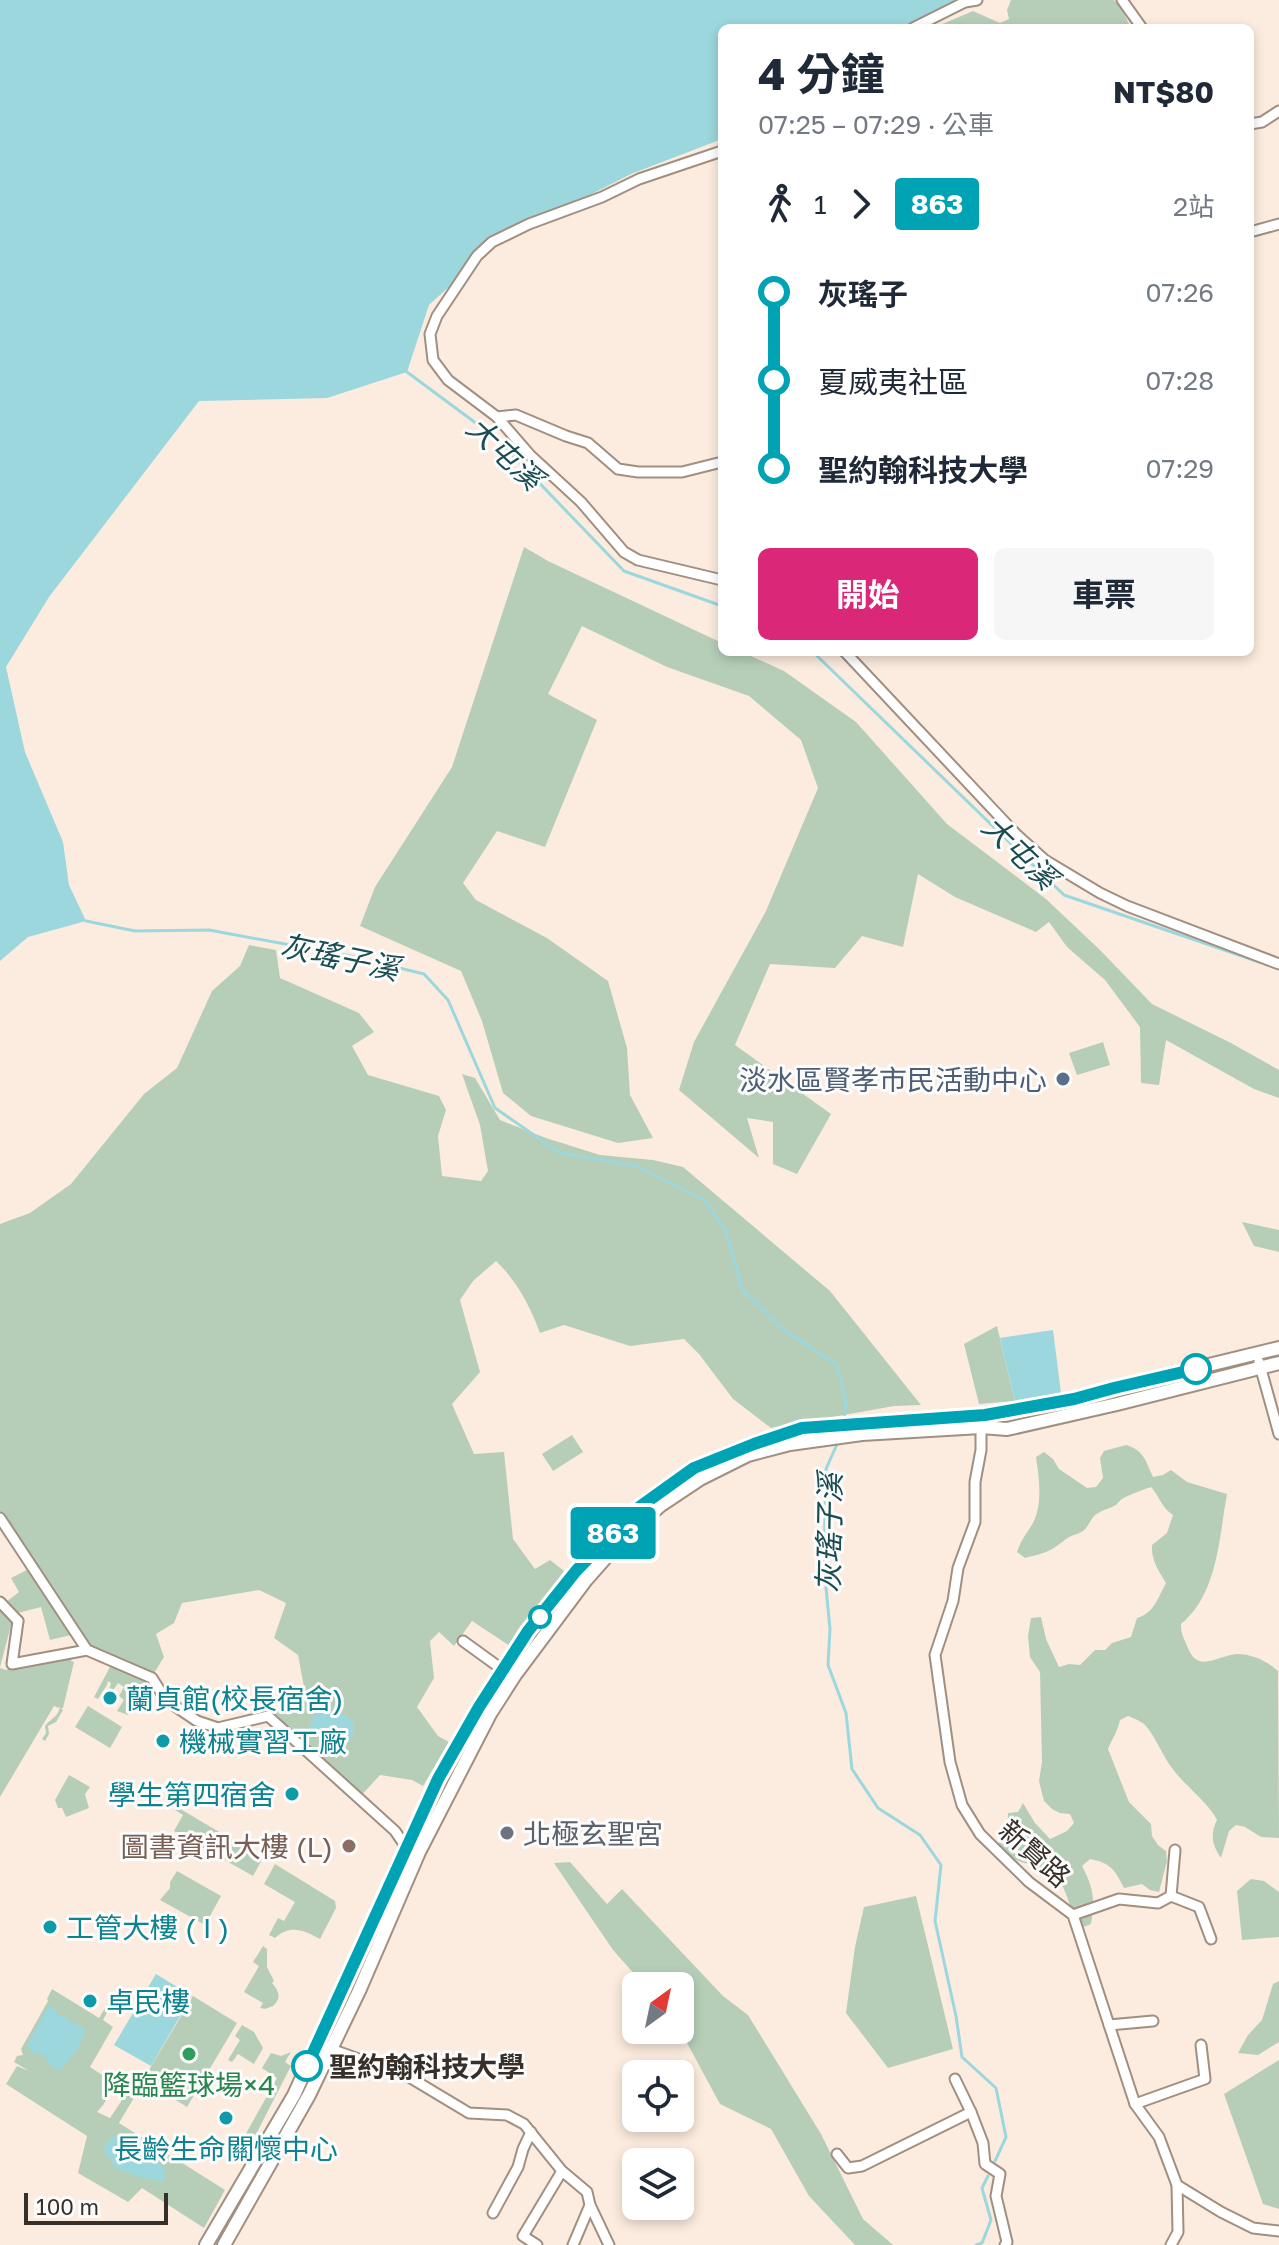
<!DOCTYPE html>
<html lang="zh-TW">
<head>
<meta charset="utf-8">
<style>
  body { margin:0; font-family:"Golos Text","Noto Sans TC",sans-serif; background:#f6f6f7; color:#1f2937; height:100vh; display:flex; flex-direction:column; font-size:30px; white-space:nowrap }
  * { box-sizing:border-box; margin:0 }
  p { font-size:26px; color:#747a83 }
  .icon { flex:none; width:44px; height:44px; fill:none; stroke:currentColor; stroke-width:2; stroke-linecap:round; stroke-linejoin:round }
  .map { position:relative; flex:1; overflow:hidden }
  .panel { position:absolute; left:718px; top:24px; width:536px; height:632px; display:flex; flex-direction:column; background:#fff; border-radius:12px; box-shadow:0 4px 12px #0003 }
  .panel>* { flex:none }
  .badge { padding:0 16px; border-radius:6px; font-size:28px; line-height:52px }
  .needle { width:52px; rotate:33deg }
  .fabs { position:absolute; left:622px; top:1972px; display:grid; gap:16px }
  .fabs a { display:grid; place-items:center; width:72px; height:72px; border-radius:12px; background:#fff; box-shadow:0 4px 12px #0003; font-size:40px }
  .scale { position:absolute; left:24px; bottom:20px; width:144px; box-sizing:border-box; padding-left:8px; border:4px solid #372f29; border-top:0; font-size:22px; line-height:28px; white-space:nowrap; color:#372f29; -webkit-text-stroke:6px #fcfcfc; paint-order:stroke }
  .map>.badge { position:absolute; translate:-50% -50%; box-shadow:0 0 0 4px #fff }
  .legs { display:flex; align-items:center; gap:12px; height:88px; padding:0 40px; font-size:26px }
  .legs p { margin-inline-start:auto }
  .head { display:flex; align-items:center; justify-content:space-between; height:136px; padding:0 40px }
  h1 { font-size:44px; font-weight:700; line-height:60px }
  .cta { display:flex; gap:16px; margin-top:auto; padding:16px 40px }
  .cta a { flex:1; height:92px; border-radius:12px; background:#db2777; color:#fff; font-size:32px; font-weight:700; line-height:92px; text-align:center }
  .cta a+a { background:#f6f6f7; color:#1f2937 }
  ul { padding:0 40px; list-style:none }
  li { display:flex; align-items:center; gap:28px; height:88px; font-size:30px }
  li i { display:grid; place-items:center; width:12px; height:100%; margin:0 10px; background:currentColor }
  li i::after { content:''; width:20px; height:20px; margin:-10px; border:6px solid; border-radius:50%; background:#fff }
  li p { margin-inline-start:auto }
  li:first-child i { background:linear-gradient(#0000 50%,currentColor 0) }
  li:last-child i { background:linear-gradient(currentColor 50%,#0000 0) }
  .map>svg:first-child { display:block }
</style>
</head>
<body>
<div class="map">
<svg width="1279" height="2245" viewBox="0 0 1279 2245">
  <rect width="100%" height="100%" fill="#fcecdf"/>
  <g fill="#b6ceb8">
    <path d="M1011 0H1114L1121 8 1131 28H933L973 11 1000 23 1009 19 1007 10Z"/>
    <path d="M524 547 548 561 722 643V652H742L784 671 856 722 947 824 1046 899 1100 950 1152 1004 1231 1043 1279 1070V1098L1254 1089 1166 1040 1159 1085 1141 1083 1140 1027 1105 980 1067 947 1049 922 1036 932 955 897 918 874 903 947 862 936 835 968 770 964 735 1045 831 1114 797 1174 773 1164V1122L747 1118 759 1158 679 1090 694 1042 766 911 818 788 801 740 749 696 667 667 582 626 548 694 597 720 545 847 497 831 463 883 476 900 547 938 608 981 627 1048 630 1095 653 1138 618 1143 531 1116 503 1093 482 1021 461 971 360 926 375 887 452 767Z"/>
    <path d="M249 945 276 950 280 978 359 1013 374 1032 352 1046 368 1075 439 1096 446 1110 438 1136 442 1176 481 1181 488 1171 480 1125 462 1074 475 1078 500 1120 546 1138 600 1155 653 1160 683 1167 830 1291 921 1405 894 1406 771 1428 733 1399 699 1354 684 1339 630 1346 564 1325 540 1333C530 1306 517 1281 496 1261L473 1281 460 1300 480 1372 452 1404 474 1454 504 1452 513 1539 535 1569 550 1560 564 1571 510 1646 472 1621 454 1646 439 1632 430 1641 434 1678 417 1707 438 1736 449 1742 423 1786 412 1780 380 1775 358 1799 270 1717 305 1692 298 1655 274 1638 286 1603 259 1590 182 1603 174 1623 156 1634 164 1657 128 1715 117 1711 124 1700 119 1696 124 1687 118 1683 112 1692 109 1690 111 1683 108 1681 107 1685 98 1699 94 1697 111 1665 84 1653 75 1634 50 1640 41 1607 14 1614 0 1667V1603L2 1605 19 1592 11 1578 33 1567 0 1515V1224L30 1213 71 1184 144 1094 177 1068 212 991 240 966Z"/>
    <path d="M1103 1042 1110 1065 1077 1075 1069 1053Z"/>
    <path d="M1242 1222 1279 1230V1252L1254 1246Z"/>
    <path d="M997 1326 1015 1401 979 1404 964 1344Z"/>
    <path d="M572 1435 583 1452 553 1471 542 1454Z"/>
    <path d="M1126 1445C1144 1450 1146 1462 1153 1477L1163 1475 1171 1470 1187 1482 1227 1494C1219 1537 1218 1594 1181 1624 1181 1635 1184 1638 1188 1648 1198 1674 1219 1655 1237 1654 1252 1654 1267 1661 1278 1671L1279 1838 1261 1837 1245 1827 1236 1825 1229 1831 1221 1858C1212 1845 1210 1834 1217 1820 1208 1802 1184 1785 1172 1768 1162 1755 1156 1737 1145 1725 1141 1721 1133 1718 1128 1716L1120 1720C1118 1731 1112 1739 1108 1749L1129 1802 1151 1824 1152 1836 1158 1845 1166 1851 1167 1861 1159 1892 1150 1890 1142 1884 1124 1888C1115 1870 1111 1863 1090 1859L1082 1866C1094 1889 1095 1899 1091 1924L1081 1928C1070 1913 1067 1887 1056 1877 1038 1861 1009 1865 994 1846 1010 1837 1007 1829 1008 1813L1018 1812 1023 1803 1035 1823 1050 1839 1067 1831 1074 1823 1070 1814 1060 1813 1052 1809 1044 1801 1039 1781 1042 1762 1040 1672 1030 1657 1028 1636 1031 1618 1041 1617 1046 1639 1059 1667 1069 1664 1080 1665 1095 1650H1105L1112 1643 1131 1637 1137 1618C1154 1613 1158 1598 1166 1583 1158 1570 1151 1560 1152 1545L1167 1533 1173 1515C1161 1507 1160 1497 1151 1487 1145 1489 1126 1496 1122 1499 1113 1506 1122 1502 1112 1507 1105 1510 1100 1511 1094 1516 1090 1521 1088 1527 1083 1531 1077 1535 1071 1535 1066 1539 1050 1552 1045 1553 1025 1558L1017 1552C1022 1538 1026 1535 1033 1523 1043 1503 1039 1478 1036 1457L1044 1452 1053 1459 1059 1469 1087 1488 1096 1487 1103 1478 1100 1458 1104 1451Z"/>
    <path d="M73 1655 71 1661 74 1662 63 1708H61L63 1710 56 1722 48 1726 49 1734 45 1741 42 1739 46 1733 45 1726C50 1719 60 1716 60 1705L59 1708 54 1706 0 1797V1668L6 1670 21 1664Z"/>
    <path d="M88 1706 122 1727 110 1748 75 1727Z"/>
    <path d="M69 1775 90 1787 85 1794 89 1808 66 1817 62 1808H58L55 1800Z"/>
    <path d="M177 1807 263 1858 253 1876 174 1831 183 1815 175 1810Z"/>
    <path d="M570 1862 607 1904 622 1889 723 1996 748 2015 821 2134 863 2219 893 2245H855L809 2196 771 2129 720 2104 680 2030V1986H645L613 1950 554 1863Z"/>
    <path d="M275 1864 335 1901 336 1908 320 1939C304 1930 290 1924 275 1938L269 1935 278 1918 284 1921 295 1902 264 1884Z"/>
    <path d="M177 1871 221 1896 205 1925 160 1900 170 1888V1882Z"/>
    <path d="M1251 1879 1264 1881 1279 1892V1937L1242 1940 1237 1891Z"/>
    <path d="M916 1896 953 2049 888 2068 846 2013 855 1947 864 1907Z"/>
    <path d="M263 1946 267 1949V1967L274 1981 272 1983C279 1991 282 1998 273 2006L265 2009 260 2008 263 2003 244 1992 259 1966 253 1962Z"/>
    <path d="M1279 1981V2042L1258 2055 1238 2053 1248 2035 1262 2020 1273 1984Z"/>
    <path d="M52 1989 99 2018 111 1998 125 2007 123 2009 112 2003 103 2020 113 2027 90 2067 116 2084 103 2105 97 2112 110 2118 128 2091 135 2096 119 2123 225 2190 204 2228 142 2188 128 2202 78 2173 87 2136 6 2084 17 2066 29 2071 14 2062 17 2056 23 2055 21 2049 48 2001 47 1999Z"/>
    <path d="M193 1996 237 2023 187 2107 143 2080Z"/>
    <path d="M242 2025 254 2032 263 2048 254 2064 238 2054 232 2062 228 2060 240 2040 235 2036Z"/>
    <path d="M291 2052 285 2062 291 2066 251 2144 243 2139 277 2078 262 2068 271 2053 281 2056Z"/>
    <path d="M1279 2060V2209L1263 2204 1224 2094Z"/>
  </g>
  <g fill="#9bd7dd">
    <path d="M0 0H959L902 28H722V139L631 174 499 241 429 305 407 372 327 398 199 401 49 597 6 667 25 752 63 842 69 885 86 921 28 937 0 961Z"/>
    <path d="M1053 1330 1061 1393 1015 1401 1000 1338Z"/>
    <path d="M337 1710 353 1721 354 1732 349 1742 336 1733 322 1740 309 1726 316 1714Z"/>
    <path d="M156 1974 192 1996 151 2066 114 2045Z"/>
    <path d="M49 2005 57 2012 58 2016 62 2015 86 2031 75 2053 61 2069C50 2069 48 2061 43 2054L32 2053 27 2045Z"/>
    <path d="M112 2136 134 2139 165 2169 164 2182 140 2177 115 2168 103 2149Z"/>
  </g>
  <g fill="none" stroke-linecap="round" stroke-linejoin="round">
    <g stroke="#9bd7dd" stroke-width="3">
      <path d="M407 372 496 438 624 571 722 606"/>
      <path d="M813 652 1064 895 1268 965"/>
      <path d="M86 921 135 931 209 930 350 956 424 974 448 1000 495 1108 560 1153 636 1166 704 1200 726 1231 743 1291 781 1328 837 1365 846 1402 844 1420"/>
      <path d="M838 1442 826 1469 824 1567 830 1629 828 1665 846 1713 852 1769 878 1808 920 1835 941 1865 935 1921 956 2016 962 2057 996 2088 1006 2137 995 2161"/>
      <path d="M976 2245 982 2243 991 2220 982 2188 988 2176"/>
    </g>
    <defs>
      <g id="minor">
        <path d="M1122 0 1142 28"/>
        <path d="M913 28 965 2 977 0"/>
        <path d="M1250 124 1262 122 1279 111"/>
        <path d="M722 151 639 179 602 197 529 224 492 242 477 256 437 316 430 334 433 360 448 380 497 417 530 455 581 502 624 552 638 560 722 580"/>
        <path d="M1250 232 1279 224"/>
        <path d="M497 417 516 415 566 436 588 443 618 469 638 472H682L722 462"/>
        <path d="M845 652 1016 834 1045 860 1100 893 1127 906 1279 964"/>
        <path d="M1259 1362 1279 1434"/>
        <path d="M981 1424V1450L975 1482V1522L958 1568 953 1601 935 1655 950 1762 962 1805 980 1834 1029 1882 1073 1915 1135 2104 1159 2137 1177 2185 1221 2212 1253 2228 1279 2231"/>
        <path d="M0 1518 87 1650 152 1678 166 1700 197 1721 218 1728 268 1716 395 1831 406 1847 409 1848"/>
        <path d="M0 1602 18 1621 0 1602"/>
        <path d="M18 1621 12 1664 87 1650"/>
        <path d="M463 1641 503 1670"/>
        <path d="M1171 1896 1175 1850"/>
        <path d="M1073 1915 1119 1899 1158 1903 1171 1896 1199 1907 1211 1939"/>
        <path d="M1109 2025 1153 2021"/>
        <path d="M317 2044 409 2077 469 2113 507 2115 524 2124 562 2171 587 2192 590 2205 609 2245"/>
        <path d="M955 2079 971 2112"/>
        <path d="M1135 2104 1205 2079 1201 2045"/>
        <path d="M837 2154 848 2168 862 2166 971 2112 983 2143 985 2164 1000 2174 996 2196 1007 2242 1005 2245"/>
        <path d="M493 2213 518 2167 523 2149 531 2132"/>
        <path d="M537 2245 523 2236 562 2171"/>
        <path d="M573 2245 590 2205"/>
        <path d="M1171 2245 1178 2232 1177 2185"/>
      </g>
      <g id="major">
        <path d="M206 2245 294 2095 438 1779 479 1707 528 1631 576 1571 634 1511 694 1468 754 1444 802 1428 985 1415 1074 1399 1114 1388 1279 1348"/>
        <path d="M224 2245 309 2095 359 1991 419 1852 490 1714 515 1675 586 1580 623 1538 661 1505 700 1479 748 1455 790 1444 862 1434 981 1427 1007 1429 1117 1404 1279 1363"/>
      </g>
    </defs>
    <use href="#minor" stroke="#a18f80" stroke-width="13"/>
    <use href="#major" stroke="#a18f80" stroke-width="16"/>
    <use href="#minor" stroke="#fff" stroke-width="9"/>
    <use href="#major" stroke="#fff" stroke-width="12"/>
  </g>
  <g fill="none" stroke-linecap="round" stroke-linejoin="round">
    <defs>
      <path id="line-1" d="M307 2066 438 1779 479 1707 528 1631 576 1571 634 1511 694 1468 754 1444 802 1428 985 1415 1074 1399 1114 1388 1196 1369"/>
    </defs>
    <use href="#line-1" stroke="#fff" stroke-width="18"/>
    <use href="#line-1" stroke="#00a3b4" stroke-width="12"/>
  </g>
  <circle fill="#5c6f8a" stroke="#fcfcfc" stroke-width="3" cx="1063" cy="1079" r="8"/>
  <g fill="#fff" stroke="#00a3b4" stroke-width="4">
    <circle cx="1196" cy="1369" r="14"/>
    <circle cx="540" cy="1617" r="10"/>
    <circle cx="307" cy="2066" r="14"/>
  </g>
  <g fill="#0f9aa8" stroke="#fcfcfc" stroke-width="3">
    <circle cx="110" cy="1698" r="8"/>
    <circle cx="163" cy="1741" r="8"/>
    <circle cx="292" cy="1794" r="8"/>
    <circle cx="50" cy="1927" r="8"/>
    <circle cx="90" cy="2001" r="8"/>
    <circle cx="226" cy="2118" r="8"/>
  </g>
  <circle fill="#6b7280" stroke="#fcfcfc" stroke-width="3" cx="507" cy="1833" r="8"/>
  <circle fill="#8d6e63" stroke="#fcfcfc" stroke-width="3" cx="349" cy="1846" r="8"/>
  <circle fill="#2e9e5b" stroke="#fcfcfc" stroke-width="3" cx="189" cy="2054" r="8"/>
  <g text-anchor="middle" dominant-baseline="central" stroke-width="6" stroke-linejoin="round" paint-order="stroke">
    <g font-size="28" fill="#4e5e75" stroke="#fcfcfc" text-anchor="end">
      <text x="1047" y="1079">淡水區賢孝市民活動中心</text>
    </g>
    <g font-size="28" fill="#0d838f" stroke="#fcfcfc" text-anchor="start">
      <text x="126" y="1698">蘭貞館(校長宿舍)</text>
      <text x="179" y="1741">機械實習工廠</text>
      <text x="276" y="1794" text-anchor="end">學生第四宿舍</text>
      <text x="66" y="1927">工管大樓 ( I )</text>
      <text x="106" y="2001">卓民樓</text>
      <text x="226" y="2148" text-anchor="middle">長齡生命關懷中心</text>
    </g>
    <g font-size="28" fill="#5b616d" stroke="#fcfcfc" text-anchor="start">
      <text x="523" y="1833">北極玄聖宮</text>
    </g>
    <g font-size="28" fill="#785e54" stroke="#fcfcfc" text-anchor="end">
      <text x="333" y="1846">圖書資訊大樓 (L)</text>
    </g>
    <g font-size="28" fill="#372f29" stroke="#fcfcfc">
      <text transform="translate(1035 1853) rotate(42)">新賢路</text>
    </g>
    <g font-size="28" font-weight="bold" fill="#372f29" stroke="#fcfcfc" text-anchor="start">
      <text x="329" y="2066">聖約翰科技大學</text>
    </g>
    <g font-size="28" fill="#27864d" stroke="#fcfcfc">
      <text x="189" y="2084">降臨籃球場×4</text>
    </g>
    <g font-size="30" font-style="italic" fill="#194d52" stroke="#fcfcfc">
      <text transform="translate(505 453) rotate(43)">大屯溪</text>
      <text transform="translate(1020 852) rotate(44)">大屯溪</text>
      <text transform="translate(340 957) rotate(12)">灰瑤子溪</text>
      <text transform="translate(829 1533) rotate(-89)">灰瑤子溪</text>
    </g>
  </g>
</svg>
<div class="fabs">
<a><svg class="needle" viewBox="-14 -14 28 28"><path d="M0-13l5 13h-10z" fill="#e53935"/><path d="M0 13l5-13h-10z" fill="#747a83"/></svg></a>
<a><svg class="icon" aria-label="locate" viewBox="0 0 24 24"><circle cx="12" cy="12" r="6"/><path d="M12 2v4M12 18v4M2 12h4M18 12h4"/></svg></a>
<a><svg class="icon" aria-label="layers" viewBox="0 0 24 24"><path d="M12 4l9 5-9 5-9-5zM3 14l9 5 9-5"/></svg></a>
</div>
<div class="scale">100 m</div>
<b class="badge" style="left:613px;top:1533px;background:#00a3b4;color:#fff">863</b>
<section class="panel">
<div class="head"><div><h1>4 分鐘</h1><p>07:25 – 07:29 · 公車</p></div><b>NT$80</b></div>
<div class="legs"><svg class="icon" aria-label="walk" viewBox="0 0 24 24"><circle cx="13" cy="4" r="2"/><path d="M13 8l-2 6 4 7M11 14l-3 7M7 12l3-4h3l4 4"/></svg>1<svg class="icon" aria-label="forward" viewBox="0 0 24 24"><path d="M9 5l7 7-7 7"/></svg><b class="badge" style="background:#00a3b4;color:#fff">863</b><p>2站</p></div>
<ul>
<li><i style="color:#00a3b4"></i><b>灰瑤子</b><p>07:26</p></li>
<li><i style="color:#00a3b4"></i><span>夏威夷社區</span><p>07:28</p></li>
<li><i style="color:#00a3b4"></i><b>聖約翰科技大學</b><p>07:29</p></li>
</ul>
<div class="cta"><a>開始</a><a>車票</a></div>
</section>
</div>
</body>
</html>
